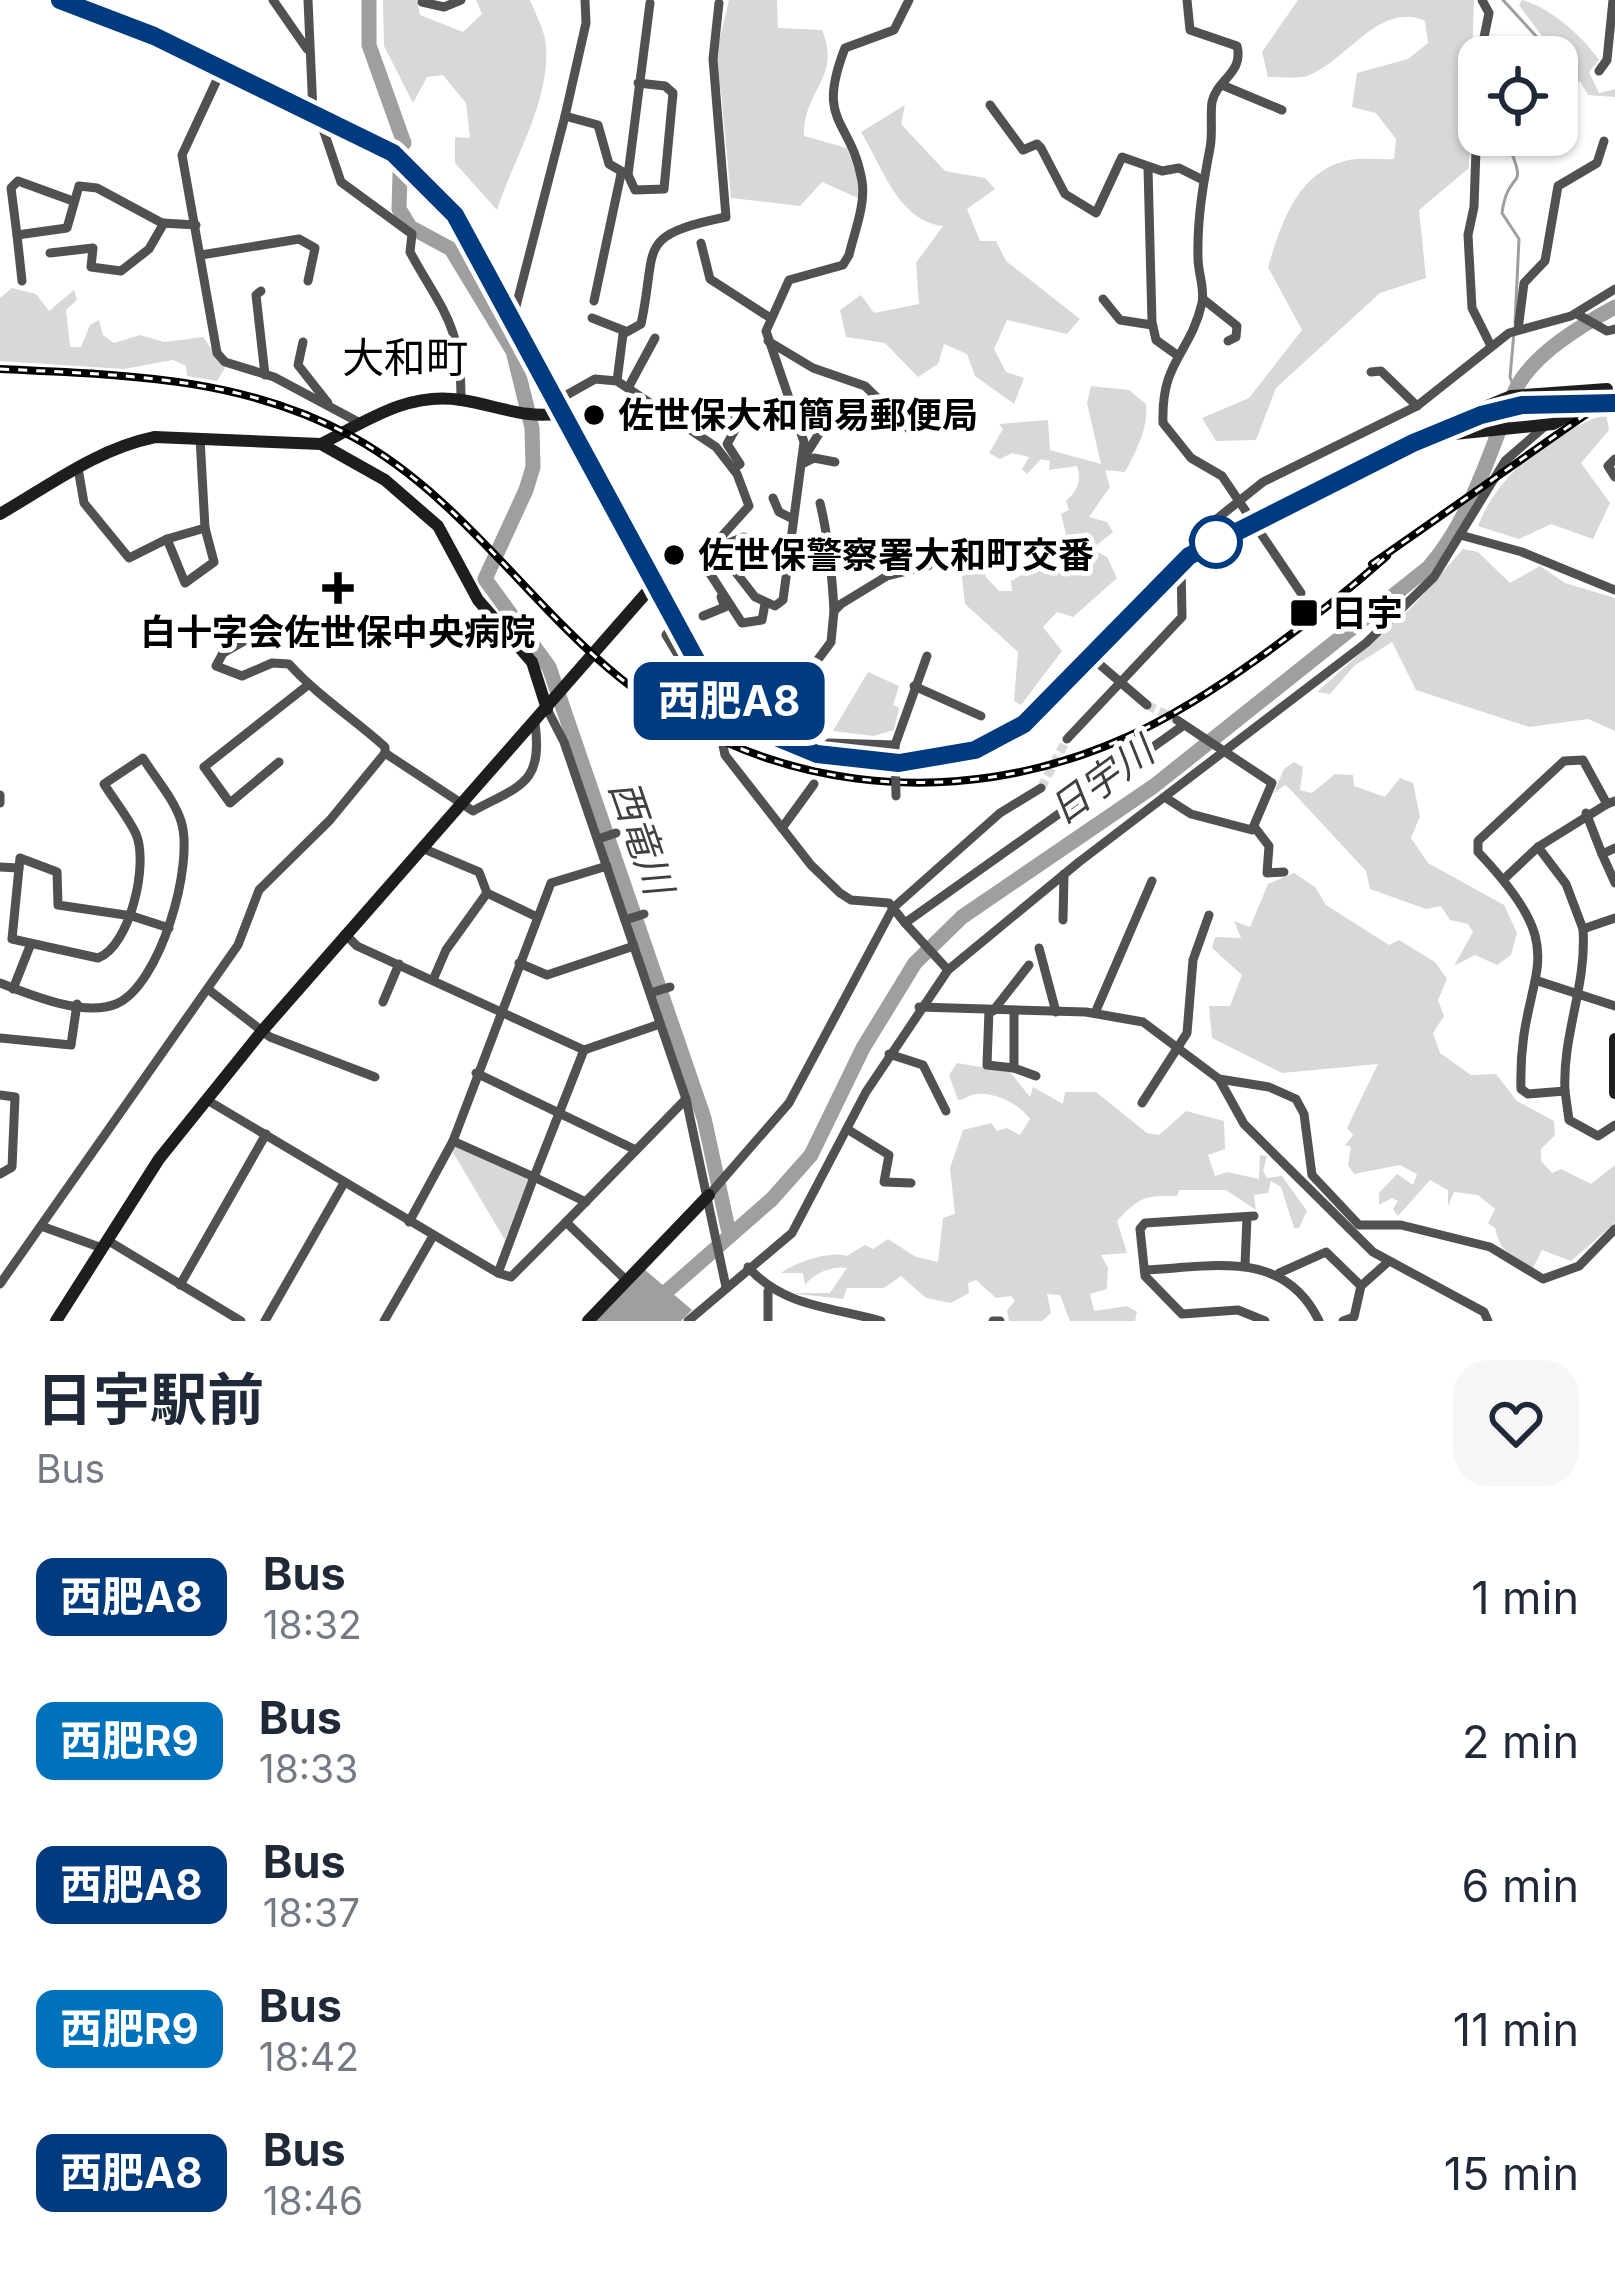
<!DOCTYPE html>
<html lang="en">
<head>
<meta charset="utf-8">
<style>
  body { margin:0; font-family:Inter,"Noto Sans JP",sans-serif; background:#f6f6f7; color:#1f2937; height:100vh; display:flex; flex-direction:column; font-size:45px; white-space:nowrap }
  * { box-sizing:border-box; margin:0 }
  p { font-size:39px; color:#747a83 }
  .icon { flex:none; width:66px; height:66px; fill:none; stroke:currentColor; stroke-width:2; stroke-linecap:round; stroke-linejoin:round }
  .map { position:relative; height:1321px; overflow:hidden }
  .details { display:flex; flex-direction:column; background:#fff; flex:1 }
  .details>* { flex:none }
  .badge { padding:0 24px; border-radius:18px; font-size:42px; line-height:78px }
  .tools { position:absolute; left:1458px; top:36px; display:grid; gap:24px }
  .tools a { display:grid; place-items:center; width:120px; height:120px; border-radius:24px; background:#fff; box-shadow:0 3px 9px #0004; font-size:60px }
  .map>.badge { position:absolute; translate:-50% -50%; box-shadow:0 0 0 6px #fff }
  .round { display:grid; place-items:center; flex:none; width:126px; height:126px; border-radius:36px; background:#f6f6f7 }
  .summary { display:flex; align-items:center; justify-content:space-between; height:204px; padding:0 36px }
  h1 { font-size:57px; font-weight:700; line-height:90px }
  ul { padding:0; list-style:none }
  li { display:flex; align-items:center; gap:36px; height:144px; padding:0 36px }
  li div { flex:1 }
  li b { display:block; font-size:45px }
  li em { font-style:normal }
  li .badge { min-width:132px; font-weight:700; text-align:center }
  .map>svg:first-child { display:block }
</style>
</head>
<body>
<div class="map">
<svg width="1615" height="1321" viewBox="0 0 1615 1321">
  <rect width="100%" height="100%" fill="#fff"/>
  <g fill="#d8d8d8">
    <path d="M383 0H417L420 15 463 32 482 14 476 0H530C535 13 545 31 546 45 550 103 514 157 497 210L455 163V137L470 138 466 103 443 75 427 77 413 103 384 46Z"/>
    <path d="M729 0H777L778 28 822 30C842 78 803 89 804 136L847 148 863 190 858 198 822 182 800 206 731 198 721 91 712 71Z"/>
    <path d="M1298 0H1474L1469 168 1419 210 1426 278 1380 293 1276 388 1256 440 1216 441 1202 418 1249 398 1302 330 1268 267C1281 225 1296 174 1345 161 1359 157 1379 160 1394 159L1396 139 1376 113 1352 107 1357 73 1408 59 1428 43 1425 21C1380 0 1346 62 1307 76 1297 79 1279 77 1268 77L1262 52Z"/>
    <path d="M1522 0C1551 8 1581 35 1599 60L1589 72 1599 93 1615 89V97L1588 95 1580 81 1557 99V57H1550L1554 52 1519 5Z"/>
    <path d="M905 105 901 124 945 171 985 178 995 189 967 209 980 241H996L1006 261 1080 319 1067 334 1007 320 994 349 1006 372 1024 378 1014 404 975 376 967 354 944 344 938 364 918 377 885 343 846 337 840 310 861 295 874 313 919 304 916 263 943 226C898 221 882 166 861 132Z"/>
    <path d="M12 288 36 294 49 311 74 290 77 300 66 310 70 347H81L90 325 99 320 103 335 114 343 140 335 164 342 203 337 225 368 217 381 187 376 186 366 173 360 124 369 0 361V298Z"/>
    <path d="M1091 386 1129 390 1146 404C1149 427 1136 451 1125 472L1105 470 1110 487 1089 517 1107 522 1113 532 1092 549 1107 557 1117 578 1073 617 1057 612 1043 627 1062 651 1021 705 1014 701 1018 652 965 604 962 577 969 565 982 562 986 577 999 591H1012L1011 581 1032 569 1057 567 1056 540 1066 534 1061 514 1069 510 1066 501C1077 491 1082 481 1077 466L1049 470 1050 461 1041 459 1027 474 1022 469 1029 457 1012 453 1000 459 989 453 1003 429 999 424 1048 420 1050 450 1101 464 1087 403Z"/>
    <path d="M1606 414 1609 430 1581 463 1610 503 1593 539 1551 524 1519 539 1478 526C1498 473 1552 433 1606 414Z"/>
    <path d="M1463 549 1478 552 1510 583 1540 566 1565 583 1615 598V731L1588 719 1529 727 1416 690 1392 642 1354 666 1330 694 1317 692 1412 607Z"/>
    <path d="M868 672 899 686 893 705 899 708 894 730 874 736 833 731Z"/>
    <path d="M1294 762 1303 767 1300 790 1312 793 1335 774 1353 775 1354 786 1385 797 1400 778 1413 783 1420 816 1411 838 1428 863 1504 905 1517 933 1511 955 1497 965 1475 955 1454 966 1473 932 1468 924 1450 920 1441 906 1426 909 1370 889 1366 871 1290 789 1285 785 1274 793 1284 769Z"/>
    <path d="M1294 873 1315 887 1326 905 1389 945 1399 940 1435 962 1447 979 1438 1000 1444 1016 1433 1033 1440 1053 1471 1075 1496 1074 1517 1101 1554 1121 1555 1135 1541 1149V1161L1552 1173 1561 1169 1591 1184 1615 1165V1223L1571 1261 1542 1250 1533 1268C1512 1260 1499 1249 1495 1228L1488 1223 1495 1209 1478 1195 1454 1192 1448 1206V1190L1430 1180 1398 1216 1393 1209 1398 1201 1392 1198 1379 1205V1193L1397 1174 1413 1185 1417 1174 1400 1165 1354 1174 1348 1165 1351 1147 1345 1145 1353 1135 1347 1128 1378 1064 1282 1073 1212 1038 1209 1006H1230L1242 975 1212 948 1215 937 1241 938 1234 921 1250 927 1268 884Z"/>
    <path d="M957 1063 1010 1072 1030 1097 1033 1087 1063 1104 1065 1092H1096L1147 1133 1159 1135 1186 1111 1224 1121 1225 1149 1208 1155 1215 1176 1227 1172 1259 1179 1260 1155 1267 1156 1263 1171 1267 1178 1282 1176 1307 1211 1299 1228H1294L1281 1187 1271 1181 1268 1193 1254 1195 1256 1210 1226 1190H1179L1177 1196C1146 1196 1141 1195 1117 1221L1127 1253 1101 1255 1108 1268 1107 1289 1090 1294 1094 1311 1127 1306 1137 1312 1135 1321H1070L1060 1295 1047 1294 1051 1313 1042 1321H1009L1007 1310 1015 1301 1011 1296 996 1298 976 1280 968 1283 969 1293 951 1303 926 1298 901 1276 884 1288H847L843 1299 789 1293H830L847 1268C832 1265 813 1274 805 1285L803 1273H781C795 1262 832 1250 847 1256L865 1245 873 1249 888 1239 916 1257 938 1262 943 1218 955 1214 950 1168 963 1130 991 1123 997 1131 1007 1128 1020 1135 1030 1119C1019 1104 996 1092 976 1094 970 1094 965 1100 958 1100L949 1075Z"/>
    <path d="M455 1146 529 1179 505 1240 451 1149Z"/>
  </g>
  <path fill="#9f9f9f" d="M644 1269 692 1310 681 1321H591Z"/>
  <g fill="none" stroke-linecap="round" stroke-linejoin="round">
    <g stroke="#9f9f9f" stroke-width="3">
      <path d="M1503 0 1546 47 1545 57"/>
      <path d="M1504 135C1532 198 1509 163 1502 213L1519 239 1515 323"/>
      <path d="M1514 332 1510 377 1515 390"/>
    </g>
    <g stroke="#9f9f9f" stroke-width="15">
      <path d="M369 0V45L404 143"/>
      <path d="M400 174 399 209 410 227 451 249 513 351 532 428 533 467 526 490 485 579 549 667 704 1118 729 1233"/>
      <path d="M633 1321 772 1199 811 1155 863 1048 915 963 962 917 1154 786 1429 567C1473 516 1489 451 1515 391 1531 355 1582 325 1615 307"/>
    </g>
    <g stroke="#d9d9d9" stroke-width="9" stroke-dasharray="9 4.5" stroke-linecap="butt">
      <path d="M1147 705 1177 720"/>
      <path d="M1041 788 1067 739"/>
    </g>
    <defs>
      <path id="highway" d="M60 0 155 36 393 153 455 215 701 669 746 718 795 747 855 761 899 763 975 750 1024 724 1189 556 1413 443 1481 415"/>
    </defs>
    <use href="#highway" stroke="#dbdbdb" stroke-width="22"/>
    <g stroke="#515151" stroke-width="9">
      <path d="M273 0 307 49"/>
      <path d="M308 0 313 112"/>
      <path d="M1187 0 1190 30 1237 46C1244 73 1217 79 1212 102 1210 117 1213 133 1210 148 1203 185 1197 219 1198 258 1198 273 1205 288 1202 303 1190 355 1161 360 1163 423L1191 458 1222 476 1301 593"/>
      <path d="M422 2 444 7 461 0"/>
      <path d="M1480 57 1489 13 1482 0"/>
      <path d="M1479 62 1474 207 1468 235 1472 308 1491 346"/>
      <path d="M222 69 182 155 217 353 225 362 274 377 362 424"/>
      <path d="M1599 71 1607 60 1613 0"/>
      <path d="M1222 85 1282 110"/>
      <path d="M990 105 1023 150 1037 144 1041 148 1065 194 1096 213 1122 157 1162 171 1179 168 1201 179"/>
      <path d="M565 116 598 125 609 164 628 175 650 3"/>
      <path d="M319 117 341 182 412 234 410 252C444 314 461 323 461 400"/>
      <path d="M1148 168 1152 322 1156 340 1177 355"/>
      <path d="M628 175 635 190 664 189 673 93 665 86 638 83"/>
      <path d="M17 235 11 188 18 181 73 201"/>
      <path d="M701 243 710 279 769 317"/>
      <path d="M50 253 93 248 91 267 121 271 149 249 164 223"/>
      <path d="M201 255 299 239 315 248 308 281"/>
      <path d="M22 281 17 235 67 228 79 186 97 188 162 223 196 225"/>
      <path d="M261 291 256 295 265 375"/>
      <path d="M1103 299 1120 320 1152 325"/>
      <path d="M1203 299 1237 326 1236 337 1228 341"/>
      <path d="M594 301 621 174"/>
      <path d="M1577 314 1607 331 1615 329"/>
      <path d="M513 318 565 116 586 23 585 0"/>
      <path d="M592 318 625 331"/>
      <path d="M1518 330 1524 283 1545 261 1558 186 1597 163 1604 141"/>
      <path d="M768 341 813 368 865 386 909 429"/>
      <path d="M303 342 298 365 328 403"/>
      <path d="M1371 372 1381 371 1417 406"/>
      <path d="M617 381 623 334 641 324C658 246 634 236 726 217L713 59 719 3"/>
      <path d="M628 388 655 338"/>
      <path d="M556 401 595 379 617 381 716 447 737 474 749 506 722 536 720 552 755 597 775 606 783 600 804 442 766 331 789 280 843 265 849 255C854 233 866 204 862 181 851 117 815 125 845 48L894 30 909 0"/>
      <path d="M717 403 732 411 739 423 727 444 740 464 733 469"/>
      <path d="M805 456 825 424"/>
      <path d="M1615 459 1608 466 1615 477"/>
      <path d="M804 463 814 458 835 462"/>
      <path d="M78 468 84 503 129 558 167 539 185 583 214 562 205 528 200 438"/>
      <path d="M773 498 779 512 793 519"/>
      <path d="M820 503C829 540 832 573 834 611"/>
      <path d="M1464 536 1522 552 1615 590"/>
      <path d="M167 539 205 528"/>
      <path d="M718 547 744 537"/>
      <path d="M1189 556 1194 537 1263 482 1417 406 1509 333 1571 316 1615 289"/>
      <path d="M709 572 742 623 762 620 765 604"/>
      <path d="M703 616 725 607 721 597"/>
      <path d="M676 623 666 635 718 722 725 755 811 865 840 893 851 900 889 903 905 923 1184 725"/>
      <path d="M260 632 223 653 216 666 242 676 272 663 289 664C319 697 353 718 385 747V753"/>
      <path d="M1091 657 1147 705"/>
      <path d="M914 686 981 716"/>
      <path d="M720 693H793L831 642 834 611 841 604 887 576 928 566 932 554"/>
      <path d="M547 709 564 742 686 1099 726 1287"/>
      <path d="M1067 739 1182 617 1181 563"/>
      <path d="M817 754 829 743 895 745 927 656"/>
      <path d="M279 762 230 803 204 767 308 685"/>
      <path d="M0 795V803"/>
      <path d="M1166 798 1191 814 1252 830 1272 783 1177 720"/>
      <path d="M1615 801 1607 804 1583 760 1564 761 1478 841V852C1583 962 1517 966 1521 1089L1528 1094 1565 1091 1569 1120 1598 1136 1615 1125"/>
      <path d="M1586 813 1602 854"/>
      <path d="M782 828 814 784"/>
      <path d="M1256 829 1269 846 1267 873 1284 872"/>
      <path d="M598 839 616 833"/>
      <path d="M1538 847 1607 804"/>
      <path d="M422 848 479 872 487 893 537 917"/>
      <path d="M1615 848 1602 854 1615 883"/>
      <path d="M0 867 19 868"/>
      <path d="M1504 879 1538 847 1566 884 1583 929 1615 918"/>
      <path d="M625 920 644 914"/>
      <path d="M1063 920 1064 874"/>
      <path d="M905 923 948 970"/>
      <path d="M345 934 357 946 584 1050 660 1024"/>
      <path d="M1039 948 1056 1012"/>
      <path d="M519 963 547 975 634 946"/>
      <path d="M433 980 446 950 487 893"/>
      <path d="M1538 981 1615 1006"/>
      <path d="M0 983C30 995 84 1017 116 1004 160 986 195 864 181 821 174 799 155 778 143 758L104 784C114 800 128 817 136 834 149 864 130 946 98 958L12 939 20 858 57 872 58 905 132 916 169 928"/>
      <path d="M13 989 30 946"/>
      <path d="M209 990 270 1037 375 1077"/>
      <path d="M650 993 670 987"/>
      <path d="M383 1002 399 964"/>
      <path d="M919 1007 1086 1012 1143 1022 1219 1079 1244 1124 1373 1252 1484 1312 1488 1321"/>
      <path d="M989 1010 987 1065 1014 1068"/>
      <path d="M993 1011 1029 965"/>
      <path d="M1014 1011V1068L1036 1076"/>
      <path d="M1095 1013 1152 881"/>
      <path d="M0 1038 71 1045 77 1004"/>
      <path d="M889 1054 923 1065 946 1111"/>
      <path d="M476 1073 636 1150"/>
      <path d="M1219 1079 1269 1087 1296 1099 1304 1114 1312 1175 1359 1225H1401L1490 1247 1543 1279 1579 1266 1615 1229"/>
      <path d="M1565 1091C1562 1035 1587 986 1583 929"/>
      <path d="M0 1095 15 1097 12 1167 0 1174"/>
      <path d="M207 1100 498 1273"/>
      <path d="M1142 1103 1187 1033 1193 960 1209 915"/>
      <path d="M847 1129 889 1155 884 1182 911 1183"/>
      <path d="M453 1141 534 1177 584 1050"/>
      <path d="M709 1195 789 1103 893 908 1000 813 1041 788"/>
      <path d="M586 1202 534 1177 498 1273 511 1277 566 1222 627 1281"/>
      <path d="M1254 1216 1145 1223 1140 1229 1145 1276 1182 1314 1238 1310 1265 1321"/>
      <path d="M409 1222 453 1141 551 883 607 866"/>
      <path d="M566 1222 686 1099"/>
      <path d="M41 1226 102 1248"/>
      <path d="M107 1240 241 1321"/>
      <path d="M1245 1265 1247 1217"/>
      <path d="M748 1267C783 1307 832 1307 881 1321"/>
      <path d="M1145 1270C1212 1267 1284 1248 1319 1321"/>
      <path d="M1279 1273 1326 1252 1361 1286"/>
      <path d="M0 1284 238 945 259 890 330 820 385 753 473 811C521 785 543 784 535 723"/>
      <path d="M180 1285 266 1134"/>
      <path d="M768 1291V1321"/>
      <path d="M265 1321 344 1183"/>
      <path d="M384 1321 433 1236"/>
      <path d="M688 1321 792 1233 866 1092 948 970 1079 862 1366 643 1434 577 1505 461 1545 426"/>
      <path d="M993 1321H1000"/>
      <path d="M1343 1321 1354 1317 1361 1286 1389 1261"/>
    </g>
    <g stroke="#1e1e1e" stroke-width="12">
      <path d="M1446 423 1511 396 1607 389"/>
      <path d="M1444 435 1553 424 1586 406"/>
      <path d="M321 444C365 422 408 391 461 400 496 405 526 420 561 413"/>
      <path d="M0 514C50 485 97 449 155 437L321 444 385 480 438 526 478 600 532 662 547 709"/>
      <path d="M1615 1039V1093"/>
      <path d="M56 1321 159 1159 262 1031 655 583"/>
      <path d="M588 1321 709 1195"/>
    </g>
    <use href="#highway" stroke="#000" stroke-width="16"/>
    <defs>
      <g id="rail">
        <path d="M0 369C124 375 241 376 353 437 455 493 521 593 608 668 753 792 952 816 1127 737 1210 700 1318 617 1387 556"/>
        <path d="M1372 564 1615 394"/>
      </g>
    </defs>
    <use href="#rail" stroke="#000" stroke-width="8"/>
    <use href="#rail" stroke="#fff" stroke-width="3" stroke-dasharray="9" stroke-linecap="butt"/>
    <defs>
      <path id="highway-bridge" d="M1481 415 1522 405 1614 403"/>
    </defs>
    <use href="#highway-bridge" stroke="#dbdbdb" stroke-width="22" stroke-linecap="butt"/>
    <path stroke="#515151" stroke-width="9" d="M895 745 896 796"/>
    <use href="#highway-bridge" stroke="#000" stroke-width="16"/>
  </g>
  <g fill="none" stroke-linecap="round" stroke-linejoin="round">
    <defs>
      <path id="line" d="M60 0 154 36 393 153 455 215 701 669 746 718 771 735 817 754 899 763 975 750 1024 724 1189 556 1413 443 1481 415 1522 405 1615 403"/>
    </defs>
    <use href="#line" stroke="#fff" stroke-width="27"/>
    <use href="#line" stroke="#003b80" stroke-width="18"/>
  </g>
  <g fill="#000" stroke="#fff" stroke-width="4.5">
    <circle cx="594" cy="415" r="12"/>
    <circle cx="674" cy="555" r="12"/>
    <path d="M332 570h12v12h12v12h-12v12h-12v-12h-12v-12h12z"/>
    <rect x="1289" y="598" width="30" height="30" rx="6"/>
  </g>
  <circle fill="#fff" stroke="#003b80" stroke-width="6" cx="1216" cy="542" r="24"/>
  <g text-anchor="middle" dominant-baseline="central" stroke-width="10" stroke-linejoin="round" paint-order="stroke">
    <g font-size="36" font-weight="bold" fill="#000" stroke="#fff" text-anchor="start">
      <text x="618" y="415">佐世保大和簡易郵便局</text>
      <text x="698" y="555">佐世保警察署大和町交番</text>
      <text x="1331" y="613">日宇</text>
      <text x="338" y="632" text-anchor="middle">白十字会佐世保中央病院</text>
    </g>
    <g font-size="39" font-style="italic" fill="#404040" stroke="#fff">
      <text transform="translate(1101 780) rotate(-36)">日宇川</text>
      <text transform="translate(642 837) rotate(71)">西竜川</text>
    </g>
    <g font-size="42" fill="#000" stroke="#fff">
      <text x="405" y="357">大和町</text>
    </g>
  </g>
</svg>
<div class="tools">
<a><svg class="icon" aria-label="locate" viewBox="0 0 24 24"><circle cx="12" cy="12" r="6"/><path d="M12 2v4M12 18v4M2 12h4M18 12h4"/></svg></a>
</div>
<b class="badge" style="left:729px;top:701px;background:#003b80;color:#fff">西肥A8</b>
</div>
<section class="details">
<div class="summary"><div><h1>日宇駅前</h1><p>Bus</p></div><a class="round"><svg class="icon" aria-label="heart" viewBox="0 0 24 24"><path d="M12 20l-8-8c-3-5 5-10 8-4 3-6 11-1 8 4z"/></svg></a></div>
<ul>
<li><span class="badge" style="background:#003b80;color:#fff">西肥A8</span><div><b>Bus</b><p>18:32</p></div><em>1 min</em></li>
<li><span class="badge" style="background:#0072bc;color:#fff">西肥R9</span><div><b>Bus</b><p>18:33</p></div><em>2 min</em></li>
<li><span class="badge" style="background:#003b80;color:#fff">西肥A8</span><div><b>Bus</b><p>18:37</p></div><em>6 min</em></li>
<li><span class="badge" style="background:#0072bc;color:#fff">西肥R9</span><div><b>Bus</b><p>18:42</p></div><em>11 min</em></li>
<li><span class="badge" style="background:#003b80;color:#fff">西肥A8</span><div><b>Bus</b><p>18:46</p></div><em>15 min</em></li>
</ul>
</section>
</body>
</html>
